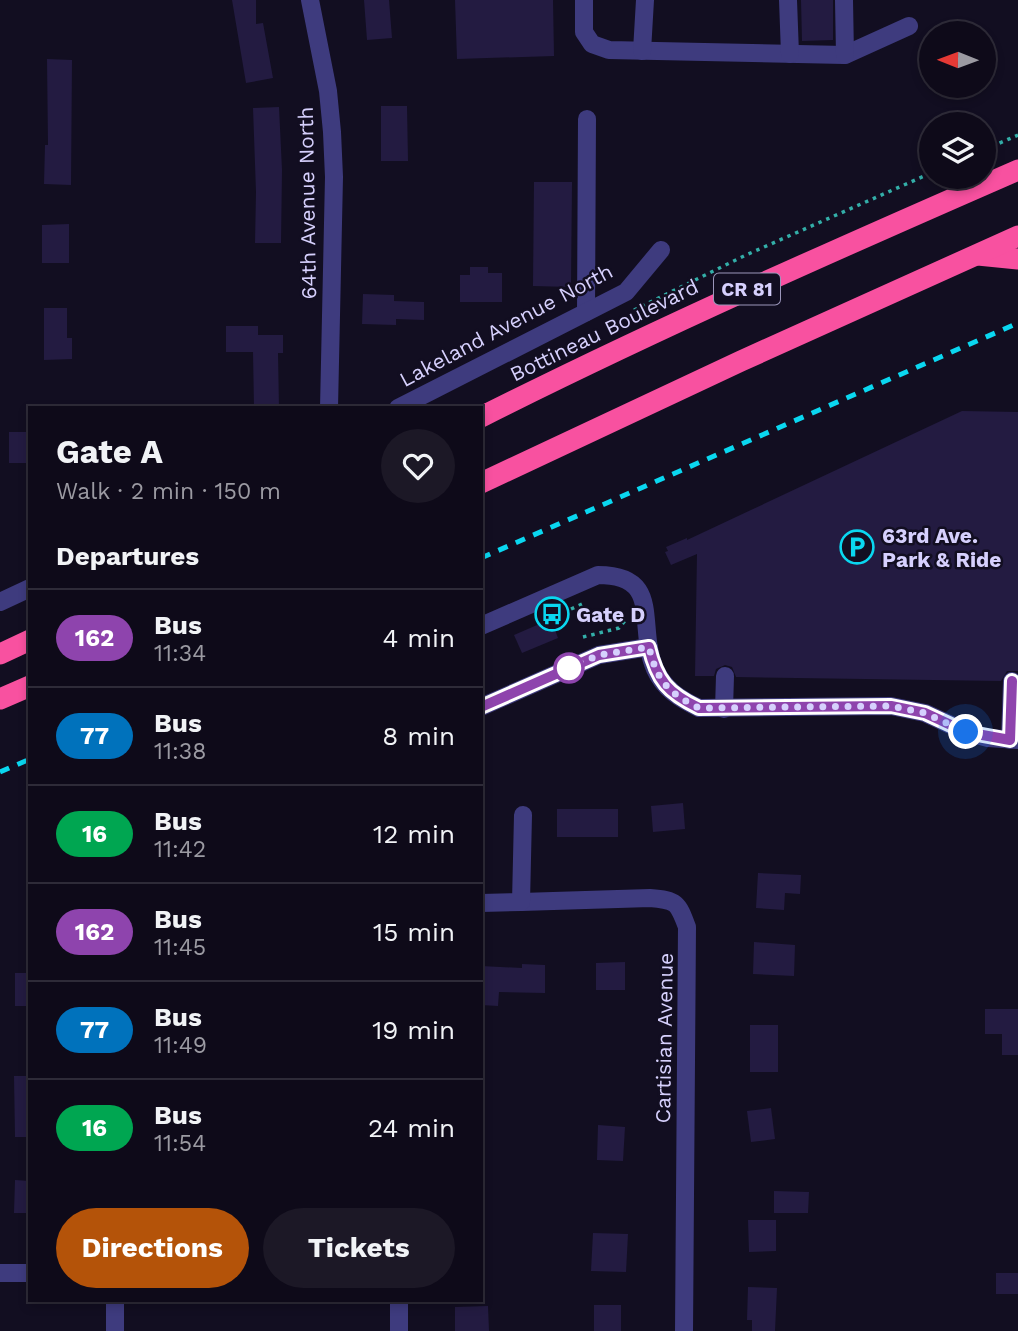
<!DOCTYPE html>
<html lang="en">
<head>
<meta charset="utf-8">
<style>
  body { margin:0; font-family:"Work Sans",sans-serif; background:#1c1826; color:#f1f3f6; height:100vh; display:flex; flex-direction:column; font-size:26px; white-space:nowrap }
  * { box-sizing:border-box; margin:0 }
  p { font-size:23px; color:#9b9aa2 }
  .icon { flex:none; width:38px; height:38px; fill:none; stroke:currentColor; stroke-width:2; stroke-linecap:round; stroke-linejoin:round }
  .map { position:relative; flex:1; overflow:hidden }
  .details { position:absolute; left:28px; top:406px; width:455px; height:896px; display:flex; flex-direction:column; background:#0e0a19; border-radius:0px; box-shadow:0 4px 10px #0003,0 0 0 2px #2e2b38 }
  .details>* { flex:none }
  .badge { padding:0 14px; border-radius:23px; font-size:24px; line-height:46px }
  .needle { width:46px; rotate:271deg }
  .fabs { position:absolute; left:919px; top:21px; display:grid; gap:14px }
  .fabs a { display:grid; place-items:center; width:77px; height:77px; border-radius:50%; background:#0e0a19; box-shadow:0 4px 10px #0003,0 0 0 2px #2e2b38; font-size:35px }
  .you { position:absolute; width:35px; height:35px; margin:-18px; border:5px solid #fff; border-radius:50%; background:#1a73e8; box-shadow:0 0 0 10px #1a73e833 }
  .map>.badge { position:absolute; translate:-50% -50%; box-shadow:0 0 0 4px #fff }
  h2 { padding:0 28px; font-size:26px; line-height:63px }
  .round { display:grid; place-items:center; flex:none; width:74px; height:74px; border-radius:37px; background:#1c1826 }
  .overview { display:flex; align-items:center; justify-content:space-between; height:119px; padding:0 28px }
  h1 { font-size:33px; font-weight:700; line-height:52px }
  .cta { display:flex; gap:14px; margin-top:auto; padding:14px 28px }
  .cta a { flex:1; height:80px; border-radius:42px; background:#b45309; color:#fff; font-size:28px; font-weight:700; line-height:80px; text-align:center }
  .cta a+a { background:#1c1826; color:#f1f3f6 }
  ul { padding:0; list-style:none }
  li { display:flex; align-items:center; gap:21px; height:98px; padding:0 28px; border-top:2px solid #2e2b38 }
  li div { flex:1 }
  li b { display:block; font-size:26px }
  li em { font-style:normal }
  li .badge { min-width:77px; font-weight:700; text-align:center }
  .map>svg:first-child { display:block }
</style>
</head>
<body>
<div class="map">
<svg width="1018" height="1331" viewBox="0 0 1018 1331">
  <rect width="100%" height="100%" fill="#120e21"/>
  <g fill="#231b41">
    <path d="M232 0H256V24L263 23 273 78 246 83Z"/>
    <path d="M364 0H389L392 38 367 40Z"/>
    <path d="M455 0H553L554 56 457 59Z"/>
    <path d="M801 0H833V40L802 41Z"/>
    <path d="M47 59 72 60 71 185 44 184 45 145H48Z"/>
    <path d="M381 106H407L408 161H381Z"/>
    <path d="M279 107 282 170 281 243H255L256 192 253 108Z"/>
    <path d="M534 182H572L571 287 533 286Z"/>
    <path d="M69 224V263H42V225Z"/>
    <path d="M470 267H488V273H502V302H460V275H470Z"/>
    <path d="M363 294 394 295V301L424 302V320L396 319V325L362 324Z"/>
    <path d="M44 308H67V338H72V359L44 360Z"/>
    <path d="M226 326H258V335H283V353H278L279 408H254L253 352H226Z"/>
    <path d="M962 411 1018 412V671H1007L1001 681 736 677 732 667 725 665 716 669 714 676H695L697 554 671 565 665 552 668 551 666 547 687 538V540Z"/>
    <path d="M9 432H28L30 463H9Z"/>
    <path d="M551 619 558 638 522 653 514 635Z"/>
    <path d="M683 803 685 829 653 832 651 806Z"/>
    <rect x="557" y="809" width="61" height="28"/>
    <path d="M758 873 801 875 800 894 785 893 784 910 756 908Z"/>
    <path d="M754 942 795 945 794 976 753 974Z"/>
    <path d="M625 962V990H596V963Z"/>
    <path d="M522 964 545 965V993L499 992 498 1006 481 1005V966L522 968Z"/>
    <rect x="15" y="973" width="15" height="33"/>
    <path d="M985 1009H1018V1055H1002V1034H985Z"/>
    <rect x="750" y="1025" width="28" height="47"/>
    <path d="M14 1076H30V1137H15Z"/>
    <path d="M771 1108 775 1139 751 1142 747 1111Z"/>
    <path d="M598 1125 625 1127 623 1161 597 1160Z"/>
    <path d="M15 1180 30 1181V1213H14Z"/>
    <path d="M774 1191 809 1192 808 1213H774Z"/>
    <path d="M748 1220H776V1251L749 1252Z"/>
    <path d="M593 1233 628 1234 626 1272 591 1271Z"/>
    <rect x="996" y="1273" width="22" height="21"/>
    <path d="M748 1287 777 1288 775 1331H752V1320H747Z"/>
    <rect x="594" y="1305" width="27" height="26"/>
    <path d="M488 1306 489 1331H455V1307Z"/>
  </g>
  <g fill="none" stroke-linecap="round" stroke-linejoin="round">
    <g stroke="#33aea8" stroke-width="3.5" stroke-dasharray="3.5 5" stroke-linecap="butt">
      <path d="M984 150 1018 135"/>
      <path d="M634 310 746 255 931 173"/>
      <path d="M571 609 582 604"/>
      <path d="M583 637 619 628 627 618"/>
      <path d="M481 682 484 680"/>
    </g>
    <g stroke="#3e3b7e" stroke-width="18">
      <path d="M310 0 328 91 332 132 334 177 329 408"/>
      <path d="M584 0V32L592 44 609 50 845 55 909 26"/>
      <path d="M788 0 790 54"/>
      <path d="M844 0 845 55"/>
      <path d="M642 51 645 0"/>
      <path d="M586 312 587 119"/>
      <path d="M398 408 626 292 661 250"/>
      <path d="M0 602 30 588"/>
      <path d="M481 626 598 575C664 575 636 626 655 669 664 689 680 699 699 708L891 706 925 713 966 732 988 738 1018 740"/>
      <path d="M481 707 599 655 649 647"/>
      <path d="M724 709 725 676"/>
      <path d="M1010 740 1012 681"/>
      <path d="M521 902 650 898C677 900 678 903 687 927L684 1331"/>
      <path d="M481 903 521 902 523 815"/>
      <path d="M0 1273H30"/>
      <path d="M115 1331V1300"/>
      <path d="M399 1331V1300"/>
    </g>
    <g stroke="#f851a0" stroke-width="21">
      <path d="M978 255 1018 259"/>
      <path d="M481 417C658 328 837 249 1018 170"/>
      <path d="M481 483 741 361 1018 236"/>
      <path d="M0 654 30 640"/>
      <path d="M0 699 30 686"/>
    </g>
    <g stroke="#0ad7f0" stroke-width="5" stroke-dasharray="10 9" stroke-linecap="butt">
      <path d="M481 558 1018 323"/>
      <path d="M0 772 30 759"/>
    </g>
  </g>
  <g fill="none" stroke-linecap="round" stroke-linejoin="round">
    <defs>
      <path id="line" d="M481 707 599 655 649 647C657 681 668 693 699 708L891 706 925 713 966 732 1010 740 1012 681"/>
    </defs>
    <use href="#line" stroke="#fff" stroke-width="16"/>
    <use href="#line" stroke="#8e44ad" stroke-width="10"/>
    <path stroke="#d6d0fd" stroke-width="7" stroke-dasharray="0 12.6" d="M569 668 599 655 649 647C657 681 668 693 699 708L891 706 925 713 966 732"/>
  </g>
  <defs>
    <symbol id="parking-ring" viewBox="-11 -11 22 22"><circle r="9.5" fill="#120e21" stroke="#0ad7f0" stroke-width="1.5"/><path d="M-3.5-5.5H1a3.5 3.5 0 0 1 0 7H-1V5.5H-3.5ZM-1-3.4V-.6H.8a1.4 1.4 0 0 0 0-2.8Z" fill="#0ad7f0"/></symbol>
    <symbol id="bus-ring" viewBox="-11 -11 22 22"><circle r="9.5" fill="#120e21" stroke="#0ad7f0" stroke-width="1.5"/><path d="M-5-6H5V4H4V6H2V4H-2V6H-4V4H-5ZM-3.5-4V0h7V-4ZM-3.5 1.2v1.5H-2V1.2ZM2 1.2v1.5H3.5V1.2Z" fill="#0ad7f0"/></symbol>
  </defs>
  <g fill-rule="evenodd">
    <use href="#parking-ring" x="838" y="528" width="38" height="38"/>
    <use href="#bus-ring" x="533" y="595" width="38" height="38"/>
  </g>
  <circle fill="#fff" stroke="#8e44ad" stroke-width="3.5" cx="569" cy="668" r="14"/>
  <g text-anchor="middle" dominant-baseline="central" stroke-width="5" stroke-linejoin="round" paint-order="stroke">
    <rect fill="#120e21" stroke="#9b96bb" stroke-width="2" x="714" y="273.5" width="66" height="31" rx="5"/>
    <g font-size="19" font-weight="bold" fill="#d6d0fd">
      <text x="747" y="289">CR 81</text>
    </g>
    <g font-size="21" fill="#d6d0fd" stroke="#120e21">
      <text transform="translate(307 203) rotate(-91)">64th Avenue North</text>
      <text transform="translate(506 325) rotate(-28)">Lakeland Avenue North</text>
      <text transform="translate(604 330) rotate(-26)">Bottineau Boulevard</text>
      <text transform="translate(664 1038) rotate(-89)">Cartisian Avenue</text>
    </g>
    <g font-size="21" font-weight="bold" fill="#d6d0fd" stroke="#120e21" text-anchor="start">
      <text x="882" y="535">63rd Ave.<tspan x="882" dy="24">Park &amp; Ride</tspan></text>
      <text x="576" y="614">Gate D</text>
    </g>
  </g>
</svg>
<div class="fabs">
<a><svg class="needle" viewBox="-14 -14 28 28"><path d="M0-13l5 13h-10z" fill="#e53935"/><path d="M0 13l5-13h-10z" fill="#9b9aa2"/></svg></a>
<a><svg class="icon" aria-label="layers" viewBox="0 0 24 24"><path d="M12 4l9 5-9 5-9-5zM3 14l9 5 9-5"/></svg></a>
</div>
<div class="you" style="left:966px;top:732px"></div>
<section class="details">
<div class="overview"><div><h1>Gate A</h1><p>Walk · 2 min · 150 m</p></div><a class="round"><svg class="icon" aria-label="heart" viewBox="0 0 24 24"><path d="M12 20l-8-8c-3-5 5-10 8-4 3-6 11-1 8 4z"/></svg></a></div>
<h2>Departures</h2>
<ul>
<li><span class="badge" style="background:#8e44ad;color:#fff">162</span><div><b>Bus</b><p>11:34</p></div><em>4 min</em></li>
<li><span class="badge" style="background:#0072bc;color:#fff">77</span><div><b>Bus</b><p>11:38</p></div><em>8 min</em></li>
<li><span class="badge" style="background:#00a651;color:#fff">16</span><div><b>Bus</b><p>11:42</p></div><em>12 min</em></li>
<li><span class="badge" style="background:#8e44ad;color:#fff">162</span><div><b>Bus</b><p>11:45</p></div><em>15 min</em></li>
<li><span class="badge" style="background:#0072bc;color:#fff">77</span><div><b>Bus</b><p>11:49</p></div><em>19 min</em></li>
<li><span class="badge" style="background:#00a651;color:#fff">16</span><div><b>Bus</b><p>11:54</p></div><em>24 min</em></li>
</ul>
<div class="cta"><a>Directions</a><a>Tickets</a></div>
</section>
</div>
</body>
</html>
